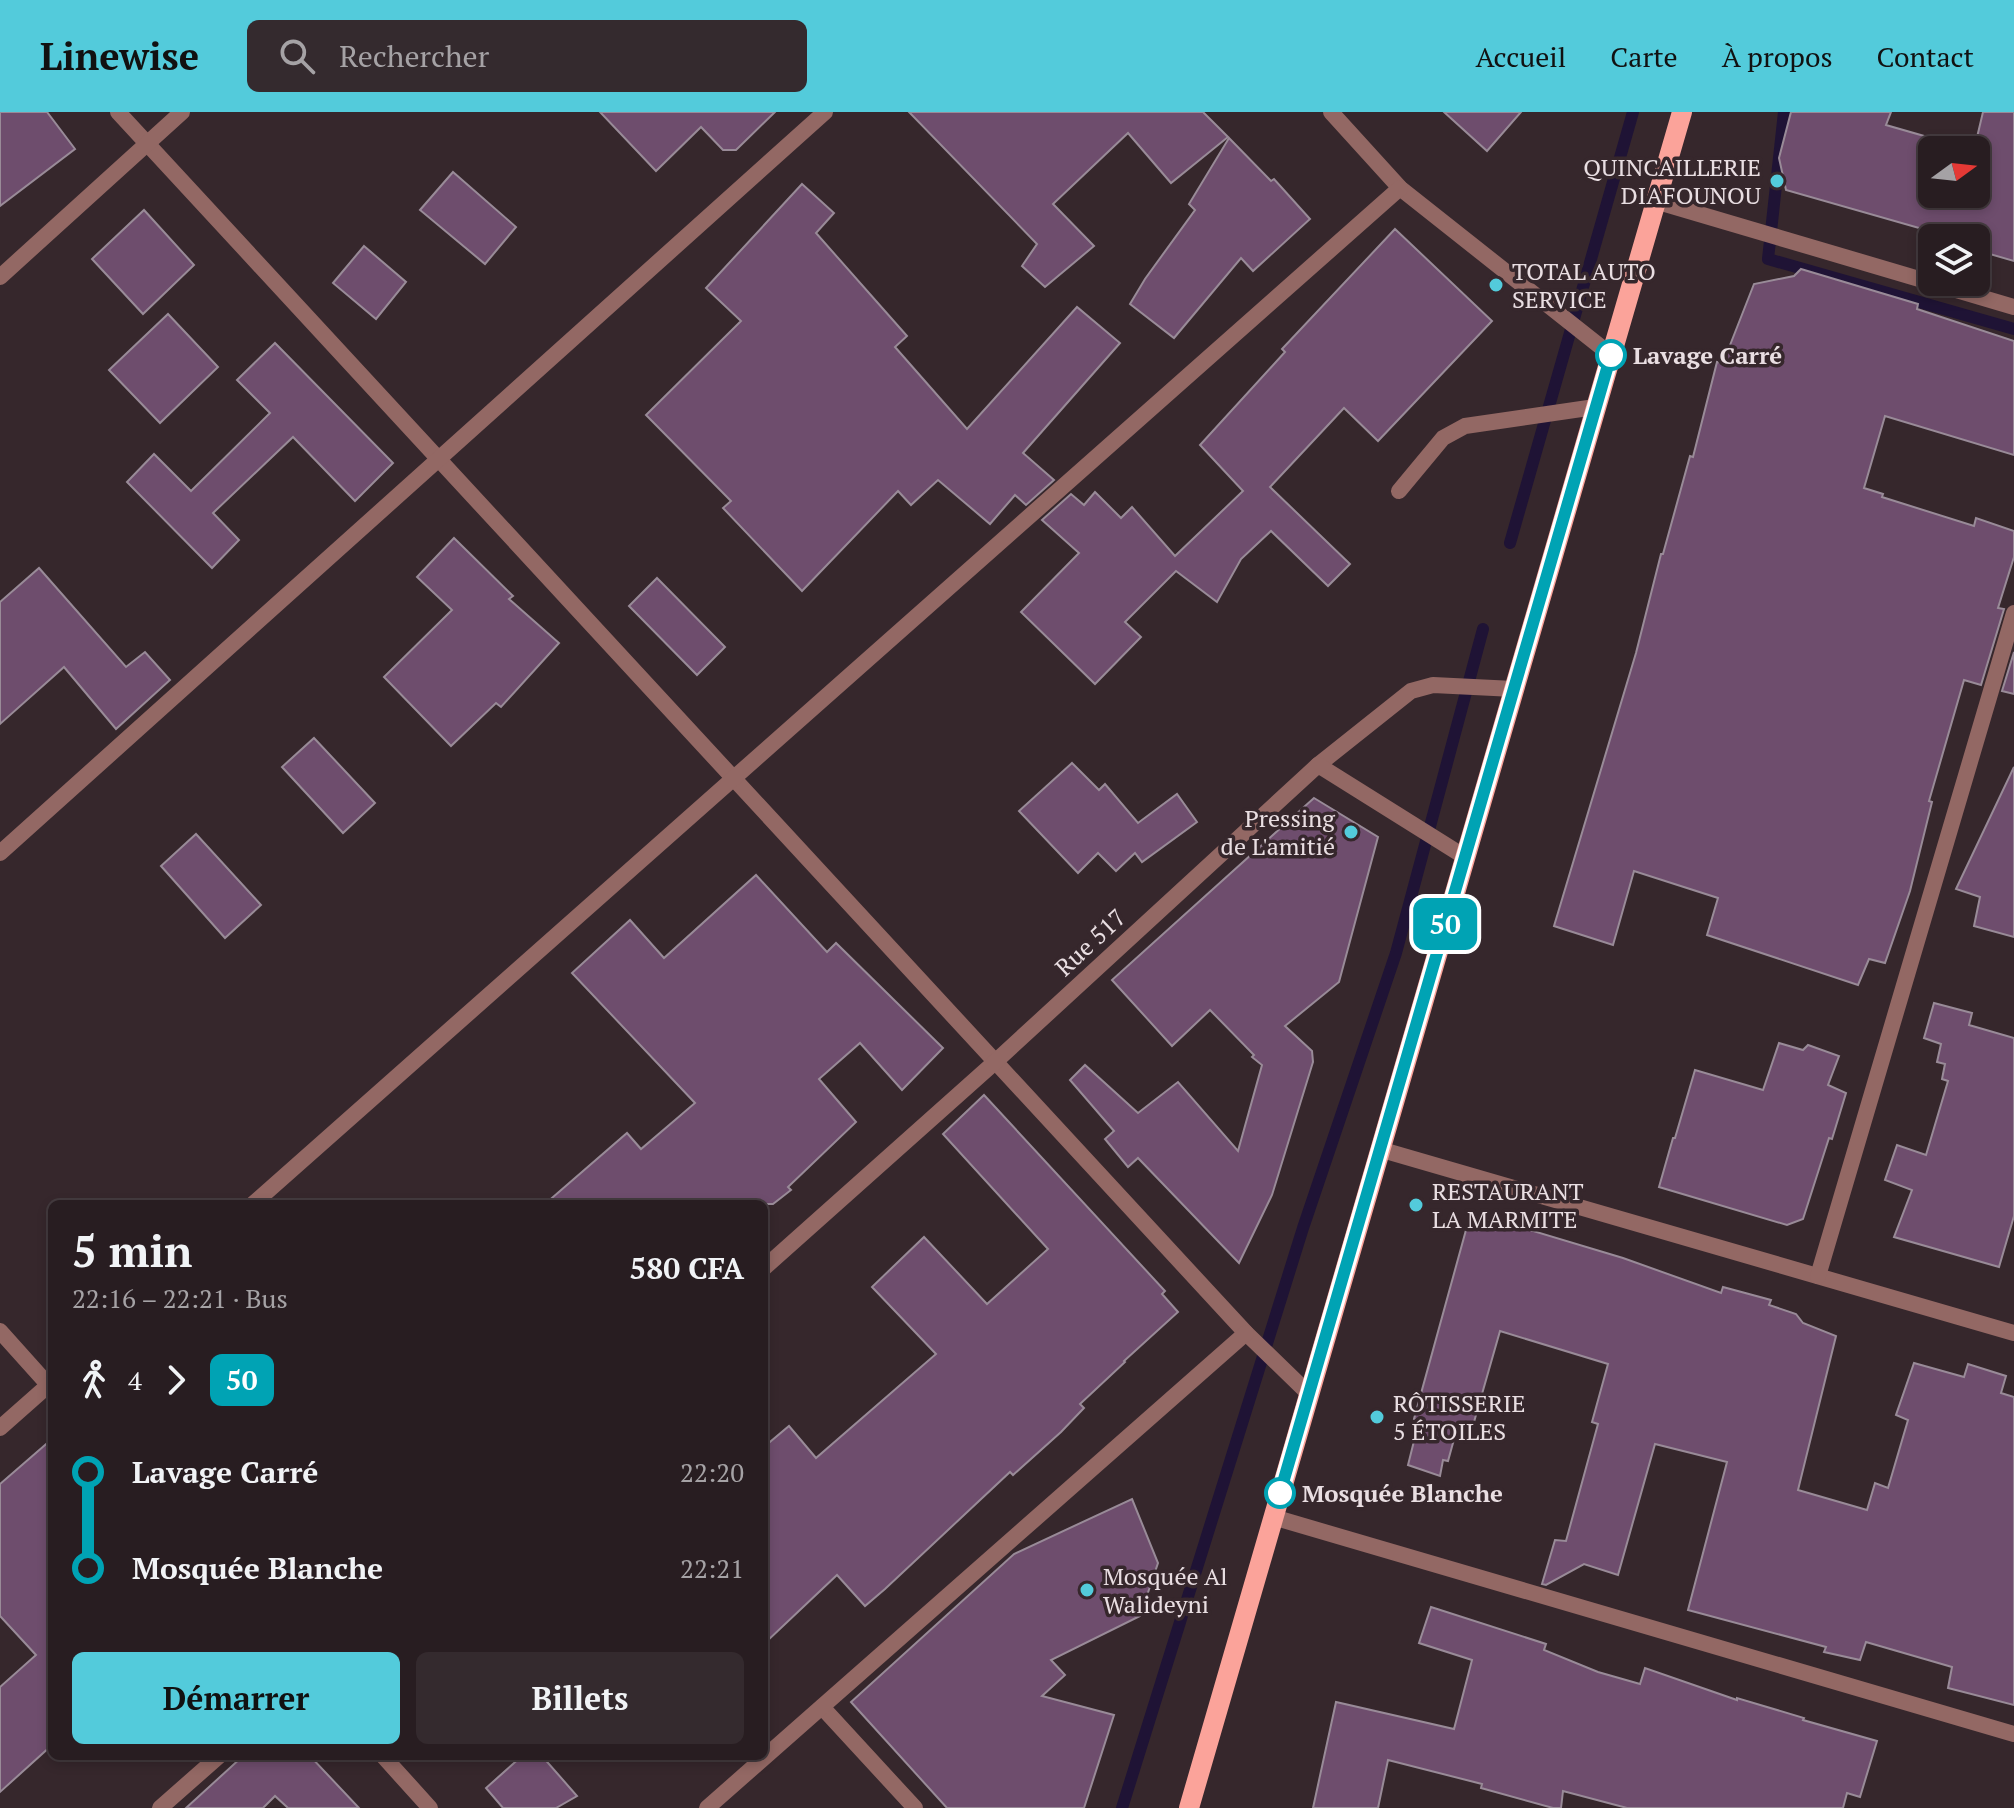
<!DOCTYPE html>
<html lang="fr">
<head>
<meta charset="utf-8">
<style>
  body { margin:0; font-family:"PT Serif",serif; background:#342a2e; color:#f1f3f6; height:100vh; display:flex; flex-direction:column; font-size:30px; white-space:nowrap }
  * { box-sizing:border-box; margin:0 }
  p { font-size:26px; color:#a5a2a5 }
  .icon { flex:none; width:44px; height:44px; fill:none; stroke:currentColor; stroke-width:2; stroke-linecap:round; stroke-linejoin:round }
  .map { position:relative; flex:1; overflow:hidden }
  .details { position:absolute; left:48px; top:1088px; width:720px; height:560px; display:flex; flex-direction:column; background:#281d21; border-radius:12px; box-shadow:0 4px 12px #0003,0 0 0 2px #443b3f }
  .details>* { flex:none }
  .badge { padding:0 16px; border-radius:12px; font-size:28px; line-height:52px }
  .needle { width:52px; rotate:75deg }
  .controls { position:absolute; left:1918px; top:24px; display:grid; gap:16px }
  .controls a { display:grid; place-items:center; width:72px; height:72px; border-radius:12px; background:#281d21; box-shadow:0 4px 12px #0003,0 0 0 2px #443b3f; font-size:40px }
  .map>.badge { position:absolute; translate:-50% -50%; box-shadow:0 0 0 4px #fff }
  .legs { display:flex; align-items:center; gap:12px; height:88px; padding:0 24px; font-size:26px }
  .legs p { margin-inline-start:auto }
  .summary { display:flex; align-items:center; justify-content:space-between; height:136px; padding:0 24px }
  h1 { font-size:44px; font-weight:700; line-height:60px }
  .cta { display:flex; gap:16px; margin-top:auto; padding:16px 24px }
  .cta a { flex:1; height:92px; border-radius:12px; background:#53cbdb; color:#111; font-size:32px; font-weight:700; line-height:92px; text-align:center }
  .cta a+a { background:#342a2e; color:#f1f3f6 }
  ul { padding:0 24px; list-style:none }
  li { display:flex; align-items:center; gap:28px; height:96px; font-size:30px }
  li i { display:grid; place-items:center; width:12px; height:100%; margin:0 10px; background:currentColor }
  li i::after { content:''; width:20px; height:20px; margin:-10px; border:6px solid; border-radius:50%; background:#281d21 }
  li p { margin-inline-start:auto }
  li:first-child i { background:linear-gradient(#0000 50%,currentColor 0) }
  li:last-child i { background:linear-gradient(currentColor 50%,#0000 0) }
  header { display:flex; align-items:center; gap:48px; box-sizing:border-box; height:112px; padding:0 40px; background:#53cbdb; color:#111 }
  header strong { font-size:38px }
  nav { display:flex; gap:44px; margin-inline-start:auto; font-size:28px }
  .search { width:560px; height:72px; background:#342a2e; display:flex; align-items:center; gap:20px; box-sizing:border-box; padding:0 28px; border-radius:12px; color:#a5a2a5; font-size:30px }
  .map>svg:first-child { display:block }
</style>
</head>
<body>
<header>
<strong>Linewise</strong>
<div class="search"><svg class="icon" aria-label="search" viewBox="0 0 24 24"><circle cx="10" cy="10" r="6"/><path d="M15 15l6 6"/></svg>Rechercher</div>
<nav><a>Accueil</a><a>Carte</a><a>À propos</a><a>Contact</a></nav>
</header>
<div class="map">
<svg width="2014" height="1696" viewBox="0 0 2014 1696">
  <rect width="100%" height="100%" fill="#36272c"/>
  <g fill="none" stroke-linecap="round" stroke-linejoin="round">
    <g stroke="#1f1335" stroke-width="12">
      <path d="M1784 0 1768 147 2014 217"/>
      <path d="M1510 431 1633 0"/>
      <path d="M1122 1696 1303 1116 1396 841 1483 517"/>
    </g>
  </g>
  <g fill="#6e4d6d" stroke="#998b98" stroke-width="2">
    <path d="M0 0H47L75 37 0 94Z"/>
    <path d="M600 0H775L736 38H723L701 15 656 59Z"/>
    <path d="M909 0H1203L1228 25 1171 71 1128 21 1053 92 1094 134 1045 175 1022 154 1037 132Z"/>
    <path d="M1444 0H1521L1487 39Z"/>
    <path d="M1791 0H1891L1886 13 1973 38H1932V82H1976V38H1974L1983 0H2014V149L1976 138V126H1954L1786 78 1779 46Z"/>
    <path d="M1229 26 1271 69 1274 67 1310 107 1253 159 1241 146 1174 226 1130 192 1145 167 1195 98 1189 92Z"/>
    <path d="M453 60 516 115 485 152 420 98Z"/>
    <path d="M802 72 834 101 816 121 907 224 895 235 967 317 1077 195 1120 231 1023 341 1054 368 1026 393 1015 383 990 412 938 368 911 393 898 379 802 479 723 396 731 389 646 303 741 209 706 176Z"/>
    <path d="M144 98 194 153 143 202 92 147Z"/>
    <path d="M1395 117 1492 209 1378 329 1344 296 1270 375 1350 452 1328 474 1271 419 1241 447 1217 490 1176 459 1125 510 1141 525 1095 572 1021 500 1079 441 1042 408 1071 382 1084 393 1095 380 1121 406 1132 395 1175 444 1243 379 1200 333 1285 240 1282 237Z"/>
    <path d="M364 134 406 170 376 207 333 171Z"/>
    <path d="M1801 157 1918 192 1917 197 2014 229V343L1885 304 1864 376 1883 382 1882 385 1974 414 1976 406 2014 419V445L1998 496 2004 497 1981 573 1964 568 1929 689 1932 690 1910 779 1885 851 1869 847 1858 873 1707 823 1718 786 1634 759 1613 833 1554 814 1636 541 1661 442H1663L1690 344 1693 345 1717 250 1723 251 1754 172 1794 164Z"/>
    <path d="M168 202 218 255 160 311 109 258Z"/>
    <path d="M275 231 393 351 355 389 293 325 213 401 239 428 212 456 127 370 154 342 191 379 270 301 237 268Z"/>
    <path d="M454 426 513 484 509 487 559 531 501 595 496 591 451 634 384 565 452 498 417 465Z"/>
    <path d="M39 456 126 555 145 540 170 568 116 617 64 555 0 612V490Z"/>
    <path d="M657 466 725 535 697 563 629 494Z"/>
    <path d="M2014 540V582L2002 579Z"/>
    <path d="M314 626 375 691 343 721 282 655Z"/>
    <path d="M1072 651 1099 678 1105 672 1138 711 1177 682 1197 710 1142 750 1135 741 1116 759 1098 741 1078 761 1019 699Z"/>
    <path d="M2014 655V825L1974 814 1980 785 1956 777Z"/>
    <path d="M1314 686 1378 725 1339 870 1285 914 1312 939 1313 950 1272 1083 1239 1151 1138 1046 1128 1055 1105 1027 1114 1019 1070 968 1085 953 1138 1001 1178 970 1238 1039 1262 953 1252 945 1254 943 1210 898 1172 934 1112 868Z"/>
    <path d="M196 722 261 793 225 826 161 754Z"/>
    <path d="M756 763 827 840 836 831 943 936 902 978 860 931 819 967 856 1010 788 1075 791 1078 773 1092H545L627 1021 641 1037 695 991 572 861 630 808 664 846Z"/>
    <path d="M1934 891 1972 901 1969 913 2014 926V1104L1999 1155 1894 1125 1912 1078 1885 1068 1897 1033 1926 1043 1948 969 1942 967 1945 952 1937 950 1941 932 1924 926Z"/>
    <path d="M1779 931 1803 938 1808 933 1839 944 1828 973 1846 981 1832 1027 1829 1026 1803 1107 1787 1113 1659 1075 1673 1026H1675L1695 958 1763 978Z"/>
    <path d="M984 983 1165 1179 1162 1182 1178 1200 1124 1249 1125 1250 1080 1292 1084 1296 1061 1320 1013 1363 1010 1360 885 1477 865 1494 837 1463 764 1532V1335L789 1314 816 1346 936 1242 872 1175 924 1125 987 1192 1048 1137 943 1022Z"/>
    <path d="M1493 1107 1623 1146 1721 1181 1723 1175 1771 1188 1769 1193 1796 1202 1803 1211 1836 1224 1798 1378 1867 1398 1875 1371 1888 1376 1908 1308 1896 1303 1914 1251 1964 1265 1968 1252 2006 1264 2001 1281 2014 1285V1593L1948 1576 1952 1555 1866 1530 1860 1548 1824 1540 1826 1535 1688 1498 1727 1350 1655 1332 1618 1463 1584 1452 1546 1473 1542 1472 1555 1428 1566 1429 1598 1312 1592 1310 1608 1252 1500 1219 1470 1324 1456 1320 1448 1349 1443 1348 1440 1364 1408 1353 1419 1309 1414 1307 1466 1118Z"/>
    <path d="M52 1327V1633L0 1680V1575L36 1543 0 1504V1372Z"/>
    <path d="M1132 1387 1158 1451 1140 1504 1051 1548 1065 1563 1042 1584 1114 1603 1084 1696H947L851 1590 1014 1442Z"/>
    <path d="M1431 1495 1546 1532 1544 1538 1598 1560 1640 1572 1645 1556 1737 1588V1586L1804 1606 1803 1608 1877 1629 1860 1685 1847 1681 1843 1696H1627L1563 1679 1561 1696H1553L1481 1676 1482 1672 1388 1648 1378 1696H1313L1336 1590 1454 1617 1472 1548 1419 1531Z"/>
    <path d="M243 1644H310L359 1696H288L275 1684 263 1696H186Z"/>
    <path d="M522 1644H542L577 1684 556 1696H503L486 1676Z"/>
  </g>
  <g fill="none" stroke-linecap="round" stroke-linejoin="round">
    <path stroke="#936864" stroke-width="16" d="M1399 379 1443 326 1465 314 1595 295"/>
    <g stroke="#936864" stroke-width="16">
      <path d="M118 0 1246 1221 1309 1282"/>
      <path d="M1331 0 1400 76 1611 243"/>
      <path d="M1655 89 2014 195"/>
      <path d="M0 165 182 0"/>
      <path d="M1318 653 1411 579 1433 573 1514 577"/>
      <path d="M0 741 825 0"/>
      <path d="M1379 1037 2014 1221"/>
      <path d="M253 1092 1400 76"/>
      <path d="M764 1156 995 950 1318 653 1465 745"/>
      <path d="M1818 1164 2014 501"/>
      <path d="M0 1219 52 1277"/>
      <path d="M0 1316 52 1270"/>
      <path d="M1273 1405 2014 1622"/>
      <path d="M822 1595 915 1696"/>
      <path d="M383 1644 430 1696"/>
      <path d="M160 1696 219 1644"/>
      <path d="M707 1696 1246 1221"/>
    </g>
    <path stroke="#fba39a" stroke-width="20" d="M1189 1696 1682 0"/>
  </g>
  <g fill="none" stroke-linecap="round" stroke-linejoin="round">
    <defs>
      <path id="line-1" d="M1280 1381 1611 243"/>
    </defs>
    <use href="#line-1" stroke="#fff" stroke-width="18"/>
    <use href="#line-1" stroke="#00a3b4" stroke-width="12"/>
  </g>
  <g fill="#53cbdb" stroke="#36272c" stroke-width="3">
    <circle cx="1777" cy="69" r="8"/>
    <circle cx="1496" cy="173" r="8"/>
    <circle cx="1351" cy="720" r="8"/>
    <circle cx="1416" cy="1093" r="8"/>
    <circle cx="1377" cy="1305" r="8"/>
    <circle cx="1087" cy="1478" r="8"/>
  </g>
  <g fill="#fff" stroke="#00a3b4" stroke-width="4">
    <circle cx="1611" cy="243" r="14"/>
    <circle cx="1280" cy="1381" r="14"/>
  </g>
  <g text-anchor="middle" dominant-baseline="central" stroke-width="7" stroke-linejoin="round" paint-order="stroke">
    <g font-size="24" fill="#e9dee2" stroke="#36272c" text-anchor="start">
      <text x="1761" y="55" text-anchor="end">QUINCAILLERIE<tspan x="1761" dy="28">DIAFOUNOU</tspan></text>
      <text x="1512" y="159">TOTAL AUTO<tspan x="1512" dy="28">SERVICE</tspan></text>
      <text x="1335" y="706" text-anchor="end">Pressing<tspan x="1335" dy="28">de L'amitié</tspan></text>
      <text x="1432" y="1079">RESTAURANT<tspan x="1432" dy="28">LA MARMITE</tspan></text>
      <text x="1393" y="1291">RÔTISSERIE<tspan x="1393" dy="28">5 ÉTOILES</tspan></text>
      <text x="1103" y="1464">Mosquée Al<tspan x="1103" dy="28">Walideyni</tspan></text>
    </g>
    <g font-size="24" font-weight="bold" fill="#e9dee2" stroke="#36272c" text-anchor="start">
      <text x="1633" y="243">Lavage Carré</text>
      <text x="1302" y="1381">Mosquée Blanche</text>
    </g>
    <g font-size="24" fill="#e9dee2" stroke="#36272c">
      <text transform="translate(1090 830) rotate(-43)">Rue 517</text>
    </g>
  </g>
</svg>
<div class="controls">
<a><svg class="needle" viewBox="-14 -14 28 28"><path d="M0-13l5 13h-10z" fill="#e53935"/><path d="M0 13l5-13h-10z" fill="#a5a2a5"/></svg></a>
<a><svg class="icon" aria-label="layers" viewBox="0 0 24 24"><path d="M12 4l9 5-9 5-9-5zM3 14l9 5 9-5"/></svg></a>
</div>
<b class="badge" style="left:1445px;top:812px;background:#00a3b4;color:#fff">50</b>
<section class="details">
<div class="summary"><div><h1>5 min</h1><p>22:16 – 22:21 · Bus</p></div><b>580 CFA</b></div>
<div class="legs"><svg class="icon" aria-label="walk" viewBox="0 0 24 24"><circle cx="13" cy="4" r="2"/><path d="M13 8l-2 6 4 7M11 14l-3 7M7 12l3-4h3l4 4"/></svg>4<svg class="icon" aria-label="forward" viewBox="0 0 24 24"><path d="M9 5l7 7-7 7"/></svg><b class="badge" style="background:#00a3b4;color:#fff">50</b></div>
<ul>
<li><i style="color:#00a3b4"></i><b>Lavage Carré</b><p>22:20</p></li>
<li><i style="color:#00a3b4"></i><b>Mosquée Blanche</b><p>22:21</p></li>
</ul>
<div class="cta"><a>Démarrer</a><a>Billets</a></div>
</section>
</div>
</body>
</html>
